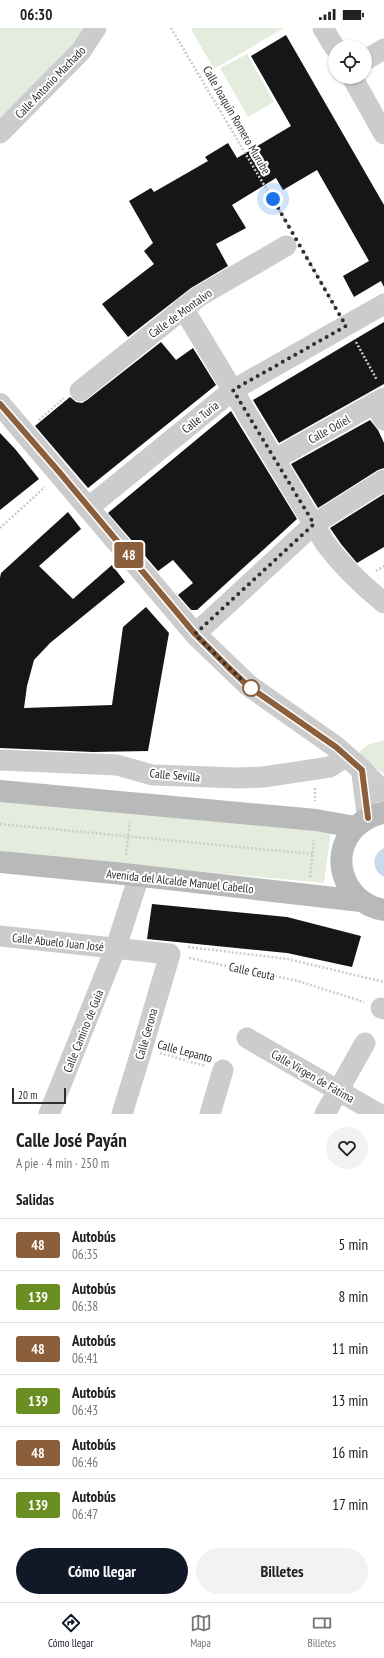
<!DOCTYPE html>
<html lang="es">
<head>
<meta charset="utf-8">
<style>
  body { margin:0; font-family:"PT Sans Narrow",sans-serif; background:#f2f2f2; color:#222; height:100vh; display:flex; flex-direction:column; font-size:15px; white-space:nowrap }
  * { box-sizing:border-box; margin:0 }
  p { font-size:13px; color:#767676 }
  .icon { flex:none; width:22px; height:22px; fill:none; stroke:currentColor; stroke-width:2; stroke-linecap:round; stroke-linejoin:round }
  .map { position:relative; height:1086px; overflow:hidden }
  .details { display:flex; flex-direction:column; background:#fff; flex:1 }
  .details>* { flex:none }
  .badge { padding:0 8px; border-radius:3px; font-size:14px; line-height:26px }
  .buttons { position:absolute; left:328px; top:12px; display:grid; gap:8px }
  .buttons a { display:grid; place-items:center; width:44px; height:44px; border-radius:50%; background:#fff; box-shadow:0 1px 3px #0004; font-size:20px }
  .scale { position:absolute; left:12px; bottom:10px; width:54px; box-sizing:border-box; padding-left:4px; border:2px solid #2f2f2f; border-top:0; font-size:11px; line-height:14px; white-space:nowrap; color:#2f2f2f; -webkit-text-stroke:3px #fff; paint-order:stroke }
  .you { position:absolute; width:20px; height:20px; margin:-10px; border:3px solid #fff; border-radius:50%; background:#1a73e8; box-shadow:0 0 0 6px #1a73e833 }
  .map>.badge { position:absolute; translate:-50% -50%; box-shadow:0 0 0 2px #fff }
  h2 { padding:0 16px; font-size:15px; line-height:36px }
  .round { display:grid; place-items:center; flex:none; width:42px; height:42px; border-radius:21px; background:#f2f2f2 }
  .head { display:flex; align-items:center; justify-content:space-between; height:68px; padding:0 16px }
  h1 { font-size:19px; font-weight:700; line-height:30px }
  .cta { display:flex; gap:8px; margin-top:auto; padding:8px 16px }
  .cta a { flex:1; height:46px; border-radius:24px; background:#111827; color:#fff; font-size:16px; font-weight:700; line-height:46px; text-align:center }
  .cta a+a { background:#f2f2f2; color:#222 }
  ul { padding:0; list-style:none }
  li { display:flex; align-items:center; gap:12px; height:52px; padding:0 16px; border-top:1px solid #e0e0e0 }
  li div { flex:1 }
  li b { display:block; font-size:15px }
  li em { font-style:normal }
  li .badge { min-width:44px; font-weight:700; text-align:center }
  .status { display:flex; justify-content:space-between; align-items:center; height:28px; padding:0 20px; background:#fff; direction:ltr }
  .status svg { height:11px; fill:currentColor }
  .tab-bar { display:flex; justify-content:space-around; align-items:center; height:56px; border-top:1px solid #e0e0e0; background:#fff; font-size:11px; color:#767676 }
  .tab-bar a { display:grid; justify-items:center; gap:2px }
  .tab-bar .current { color:#111827 }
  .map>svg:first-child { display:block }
</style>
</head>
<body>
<div class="status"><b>06:30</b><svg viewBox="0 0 49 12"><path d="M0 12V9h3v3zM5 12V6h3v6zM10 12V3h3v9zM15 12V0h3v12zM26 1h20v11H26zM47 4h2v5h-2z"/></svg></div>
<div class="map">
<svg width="384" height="1086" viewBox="0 0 384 1086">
  <rect width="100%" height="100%" fill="#fff"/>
  <g fill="#e3ecdd">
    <path d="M0 0H87L76 17 0 95Z"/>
    <path d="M193 0H284L214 41 191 1Z"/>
    <path d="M247 26 274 74 248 89 220 40Z"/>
    <path d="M384 712V746L357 726 367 717Z"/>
    <path d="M0 773 331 803 324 855 0 825Z"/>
  </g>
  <path fill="#c9daec" d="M384 820V849C371 842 371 827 384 820Z"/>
  <g fill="#161616">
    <path d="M286 7 384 177V259L381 253 354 269 343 248 369 233 317 142 283 162 276 150 232 177 246 200 216 216 228 238 191 260 128 309 102 276 154 236 144 223 153 215 129 173 151 160 154 164 208 133 205 129 228 115 237 130 291 98 251 28Z"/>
    <path d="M384 294V356L279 415 253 372Z"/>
    <path d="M161 314 176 332 193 320 216 357 88 460 35 398 70 369 76 374 82 375 87 372Z"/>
    <path d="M231 383 297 491 197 582H191L178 567 193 555 173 532 158 543 108 485Z"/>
    <path d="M370 392 378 402 384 415V440L378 442 318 480 291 436Z"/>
    <path d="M0 405 16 422 39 451 0 482Z"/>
    <path d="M384 466V519L357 535 341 516 330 500Z"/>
    <path d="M68 484 81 501 39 538 73 571 112 537 125 554 50 615 34 632 27 658 24 680 112 677 123 599 146 579 169 605 148 723 93 724 0 720V550L1 545Z"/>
    <path d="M152 876 287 889 361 908 352 939 287 925 147 911Z"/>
  </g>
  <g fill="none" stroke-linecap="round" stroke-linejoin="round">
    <g stroke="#ccc" stroke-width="2.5" stroke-dasharray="2 2" stroke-linecap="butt">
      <path d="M171 0 289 199"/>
      <path d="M304 224 336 281"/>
      <path d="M356 314 377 352"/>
      <path d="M39 392 64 370"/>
      <path d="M0 500 45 459"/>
      <path d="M376 543 384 538"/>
      <path d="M315 760V773"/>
      <path d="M0 796 312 826"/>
      <path d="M126 827 130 794"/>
      <path d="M310 849 314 812"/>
      <path d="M188 919 288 931 384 954"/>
      <path d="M189 930 298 953 364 974"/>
      <path d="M160 1025 205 1038"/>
    </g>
    <g stroke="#ccc" stroke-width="21">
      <path d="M323 0 335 20"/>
      <path d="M365 32 384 21"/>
      <path d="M352 49 384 106"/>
      <path d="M0 105 81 23 96 0"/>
      <path d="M183 280 325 515C342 538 362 557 384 575"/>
      <path d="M80 363 198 269 286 218"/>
      <path d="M374 375 384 392"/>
      <path d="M275 431 384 370"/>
      <path d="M88 480 233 362 384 276"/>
      <path d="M195 606 314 496 384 452"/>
      <path d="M0 732 117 737 152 747 239 750 263 749 330 739 339 733 345 727"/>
      <path d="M0 908 170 926 142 1021 122 1086"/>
      <path d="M381 980 384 981"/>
      <path d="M247 1010 379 1086"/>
      <path d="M49 1086 116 919 139 848"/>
      <path d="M210 1086 223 1042"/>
      <path d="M325 1086 365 1015"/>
    </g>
    <g stroke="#ccc" stroke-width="22">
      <path d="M0 376 195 606 248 657 336 719 362 742 384 765"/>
      <path d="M362 742 368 790"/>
    </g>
    <g stroke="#b9b9b9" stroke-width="22">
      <path d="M0 763 316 792 355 799"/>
      <path d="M384 785C376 786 368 790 362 794 325 820 341 875 384 882"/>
      <path d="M0 834 124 846 361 873"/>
    </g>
  </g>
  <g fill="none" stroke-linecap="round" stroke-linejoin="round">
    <defs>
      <path id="line" d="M0 376 60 445 195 606 228 639 248 658 336 719 362 742 368 790"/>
    </defs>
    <use href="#line" stroke="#fff" stroke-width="9"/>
    <use href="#line" stroke="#8b5e3c" stroke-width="6"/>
    <path stroke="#2f2f2f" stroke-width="4" stroke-dasharray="0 7.2" d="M251 660 228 639 195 606 314 496 233 362 346 298 273 171"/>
  </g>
  <circle fill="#fff" stroke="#8b5e3c" stroke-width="2" cx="251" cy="660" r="8"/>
  <g text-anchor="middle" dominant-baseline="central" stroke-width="4" stroke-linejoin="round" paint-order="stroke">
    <g font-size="12" fill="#2f2f2f" stroke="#fff">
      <text transform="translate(50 54) rotate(-46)">Calle Antonio Machado</text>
      <text transform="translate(237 92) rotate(60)">Calle Joaquín Romero Murube</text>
      <text transform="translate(180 285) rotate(-36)">Calle de Montalvo</text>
      <text transform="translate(200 389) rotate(-39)">Calle Turia</text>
      <text transform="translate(329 401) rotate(-29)">Calle Odiel</text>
      <text transform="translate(175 747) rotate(5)">Calle Sevilla</text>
      <text transform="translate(180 853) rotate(6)">Avenida del Alcalde Manuel Cabello</text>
      <text transform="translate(58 914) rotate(6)">Calle Abuelo Juan José</text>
      <text transform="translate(252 943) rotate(12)">Calle Ceuta</text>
      <text transform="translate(83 1003) rotate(-68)">Calle Camino de Guía</text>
      <text transform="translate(146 1006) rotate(-74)">Calle Gerona</text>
      <text transform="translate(185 1023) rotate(15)">Calle Lepanto</text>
      <text transform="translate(313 1048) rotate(30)">Calle Virgen de Fátima</text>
    </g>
  </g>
</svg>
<div class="buttons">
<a><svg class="icon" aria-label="locate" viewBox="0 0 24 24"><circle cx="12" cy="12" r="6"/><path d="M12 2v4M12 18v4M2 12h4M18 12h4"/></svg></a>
</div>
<div class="scale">20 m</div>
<div class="you" style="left:273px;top:171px"></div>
<b class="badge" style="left:129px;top:527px;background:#8b5e3c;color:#fff">48</b>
</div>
<section class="details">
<div class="head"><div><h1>Calle José Payán</h1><p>A pie · 4 min · 250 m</p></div><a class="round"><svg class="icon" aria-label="heart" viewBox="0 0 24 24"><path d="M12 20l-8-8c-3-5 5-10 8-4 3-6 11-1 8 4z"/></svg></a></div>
<h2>Salidas</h2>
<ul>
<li><span class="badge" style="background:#8b5e3c;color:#fff">48</span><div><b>Autobús</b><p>06:35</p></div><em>5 min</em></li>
<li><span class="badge" style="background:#6b8e23;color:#fff">139</span><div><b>Autobús</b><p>06:38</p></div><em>8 min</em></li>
<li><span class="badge" style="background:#8b5e3c;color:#fff">48</span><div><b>Autobús</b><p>06:41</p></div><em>11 min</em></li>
<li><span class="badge" style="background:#6b8e23;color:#fff">139</span><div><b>Autobús</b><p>06:43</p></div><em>13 min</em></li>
<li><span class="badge" style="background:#8b5e3c;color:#fff">48</span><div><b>Autobús</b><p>06:46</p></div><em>16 min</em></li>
<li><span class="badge" style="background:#6b8e23;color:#fff">139</span><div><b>Autobús</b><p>06:47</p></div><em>17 min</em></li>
</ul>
<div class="cta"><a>Cómo llegar</a><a>Billetes</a></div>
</section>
<nav class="tab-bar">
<a class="current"><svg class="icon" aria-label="directions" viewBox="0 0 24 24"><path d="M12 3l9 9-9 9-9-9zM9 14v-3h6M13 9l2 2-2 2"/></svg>Cómo llegar</a>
<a><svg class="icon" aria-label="map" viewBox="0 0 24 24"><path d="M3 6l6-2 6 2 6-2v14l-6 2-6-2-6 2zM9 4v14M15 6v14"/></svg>Mapa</a>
<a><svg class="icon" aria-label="tickets" viewBox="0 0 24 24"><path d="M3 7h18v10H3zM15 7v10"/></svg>Billetes</a>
</nav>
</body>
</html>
